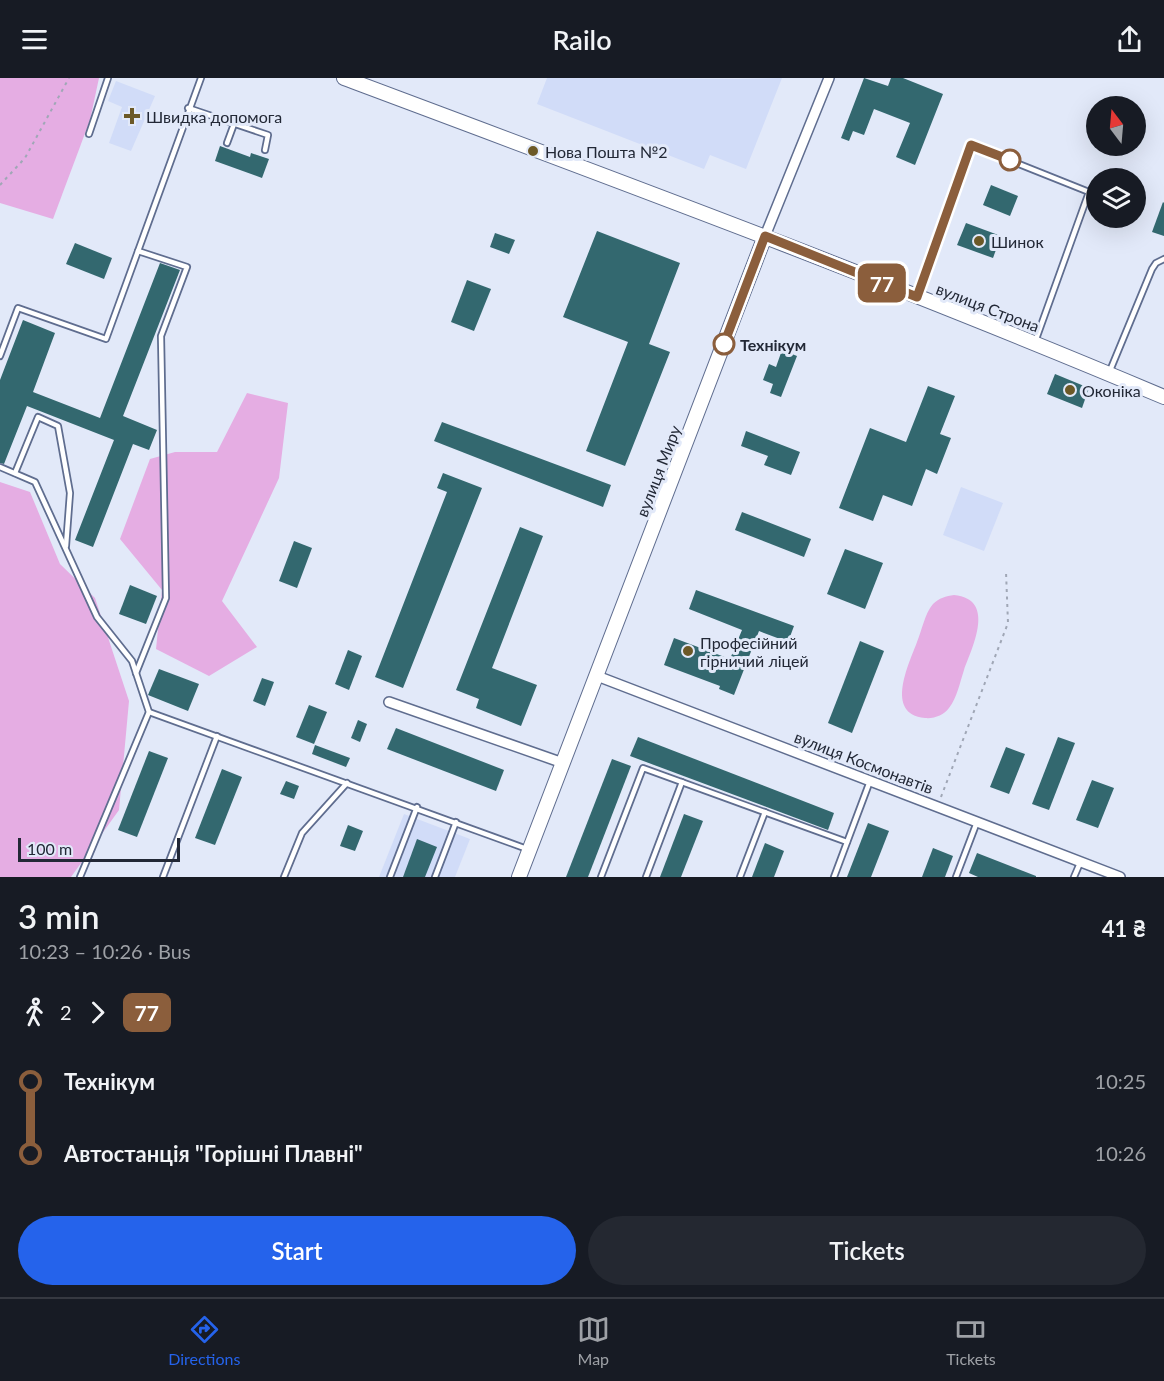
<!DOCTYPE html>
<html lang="en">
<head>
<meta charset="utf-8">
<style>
  body { margin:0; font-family:Lato,sans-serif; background:#242831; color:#f1f3f6; height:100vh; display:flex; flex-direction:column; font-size:22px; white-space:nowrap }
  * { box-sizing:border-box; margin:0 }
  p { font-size:20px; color:#9ea1a6 }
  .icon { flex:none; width:33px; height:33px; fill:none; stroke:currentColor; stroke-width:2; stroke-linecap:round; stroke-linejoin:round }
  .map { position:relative; height:799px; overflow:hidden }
  .sheet { display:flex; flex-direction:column; background:#171b24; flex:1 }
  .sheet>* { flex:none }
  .badge { padding:0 12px; border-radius:9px; font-size:21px; line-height:39px }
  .needle { width:39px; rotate:344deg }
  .buttons { position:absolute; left:1086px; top:18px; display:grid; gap:12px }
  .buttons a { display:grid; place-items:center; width:60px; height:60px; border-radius:50%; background:#171b24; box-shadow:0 6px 24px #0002; font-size:30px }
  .scale { position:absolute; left:18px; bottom:15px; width:162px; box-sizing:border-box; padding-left:6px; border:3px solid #222836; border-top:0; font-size:16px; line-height:21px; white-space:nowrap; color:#222836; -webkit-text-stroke:4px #e2e9f9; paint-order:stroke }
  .map>.badge { position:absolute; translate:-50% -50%; box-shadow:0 0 0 3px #fff }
  .legs { display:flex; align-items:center; gap:9px; height:66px; padding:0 18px; font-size:20px }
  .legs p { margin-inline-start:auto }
  .overview { display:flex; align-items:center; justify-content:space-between; height:102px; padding:0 18px }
  h1 { font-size:33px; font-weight:600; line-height:45px }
  .button { display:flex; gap:12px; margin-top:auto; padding:12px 18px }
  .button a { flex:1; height:69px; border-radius:36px; background:#2563eb; color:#fff; font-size:24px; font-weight:600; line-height:69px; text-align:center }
  .button a+a { background:#242831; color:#f1f3f6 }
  ul { padding:0 18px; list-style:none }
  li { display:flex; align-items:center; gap:21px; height:72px; font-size:22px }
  li i { display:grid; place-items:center; width:9px; height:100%; margin:0 8px; background:currentColor }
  li i::after { content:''; width:15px; height:15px; margin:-8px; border:4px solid; border-radius:50%; background:#171b24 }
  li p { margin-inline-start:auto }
  li:first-child i { background:linear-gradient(#0000 50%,currentColor 0) }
  li:last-child i { background:linear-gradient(currentColor 50%,#0000 0) }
  header { display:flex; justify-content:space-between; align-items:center; height:78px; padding:0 18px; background:#171b24; font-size:27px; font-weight:600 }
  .dock { display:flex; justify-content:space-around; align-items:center; height:84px; border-top:2px solid #363941; background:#171b24; font-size:16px; color:#9ea1a6 }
  .dock a { display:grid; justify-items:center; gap:3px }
  .dock .on { color:#2563eb }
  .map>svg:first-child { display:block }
</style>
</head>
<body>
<header><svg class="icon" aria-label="menu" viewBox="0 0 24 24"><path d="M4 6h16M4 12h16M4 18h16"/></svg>Railo<svg class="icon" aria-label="share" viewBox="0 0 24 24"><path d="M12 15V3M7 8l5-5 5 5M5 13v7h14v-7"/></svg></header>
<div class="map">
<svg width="1164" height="799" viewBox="0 0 1164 799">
  <rect width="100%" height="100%" fill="#e2e9f9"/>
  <g fill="#d1dcf8">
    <path d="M547 0 738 1 782 0 746 91 710 77 704 91 537 26Z"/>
    <path d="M116 3 155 18 131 73 109 65 122 29 108 23Z"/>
    <path d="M961 409 1003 425 984 473 943 457Z"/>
    <path d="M404 736 470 761 455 799H379Z"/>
  </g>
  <g fill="#e5ade3">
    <path d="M0 0H99L90 42 53 141 0 125Z"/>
    <path d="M247 315 288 325 279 400 222 523 257 569 209 598 156 571 162 512 120 461 150 381 175 374H217Z"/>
    <path d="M0 404 30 414 60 486 95 520 129 623 119 732 71 799H0Z"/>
    <path d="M954 517C996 521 973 568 964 592 960 604 957 620 949 630 944 637 934 641 925 640 884 636 909 586 917 564 922 552 925 535 933 526 939 520 946 518 954 517Z"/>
  </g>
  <g fill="#33686f">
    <path d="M864 0 888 8 891 0H903L943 16 915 87 896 79 910 45 874 31 864 57 853 53 849 63 841 60Z"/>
    <path d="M220 68 250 79 251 75 269 81 262 100 215 83Z"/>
    <path d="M991 107 1018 118 1010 138 983 127Z"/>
    <path d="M1163 124 1164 125V158L1152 154Z"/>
    <path d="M966 145 1001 158 993 180 957 167Z"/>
    <path d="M597 153 680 185 649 266 670 274 625 388 586 373 628 264 563 239Z"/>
    <path d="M495 155 515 162 509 176 490 169Z"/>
    <path d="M75 165 112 180 104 201 66 186Z"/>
    <path d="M160 185 180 192 123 338 157 352 149 372 133 366 93 469 75 462 114 362 27 328 4 386 0 385V302L23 242 55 255 33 314 100 340Z"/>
    <path d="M467 202 491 211 474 253 451 244Z"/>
    <path d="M782 272 797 278 781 319 770 315 773 306 763 302 769 286 776 289Z"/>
    <path d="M1055 296 1089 310 1082 330 1047 316Z"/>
    <path d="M928 308 955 318 940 356 951 360 937 396 926 391 912 428 883 417 873 443 839 430 870 350 906 364Z"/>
    <path d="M442 344 611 407 603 429 434 363Z"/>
    <path d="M746 353 800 374 791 397 764 387 768 378 741 368Z"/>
    <path d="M443 395 482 410 403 610 375 599 447 414 437 410Z"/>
    <path d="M742 434 811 461 804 479 735 452Z"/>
    <path d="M520 449 543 458 492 590 537 607 521 648 476 630 479 621 456 612Z"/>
    <path d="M294 463 312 470 297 510 279 503Z"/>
    <path d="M845 471 883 485 865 531 827 516Z"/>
    <path d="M130 507 157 518 146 546 119 536Z"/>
    <path d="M696 512 794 548 788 564 759 553 734 617 719 611 720 608 664 587 674 560 730 581 742 552 689 531Z"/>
    <path d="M860 563 884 573 852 655 828 645Z"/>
    <path d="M348 572 362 578 349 612 335 606Z"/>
    <path d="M159 591 199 606 188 633 148 617Z"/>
    <path d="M262 600 274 604 265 628 253 623Z"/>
    <path d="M309 627 327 634 314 666 296 659Z"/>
    <path d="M358 642 367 646 360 664 351 660Z"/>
    <path d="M396 650 504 692 496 713 387 671Z"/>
    <path d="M638 659 834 735 828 752 630 678Z"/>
    <path d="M1058 659 1075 665 1049 732 1032 726Z"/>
    <path d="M315 667 350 680 346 689 312 676Z"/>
    <path d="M1006 669 1025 676 1009 716 990 709Z"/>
    <path d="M149 673 168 680 137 759 118 752Z"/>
    <path d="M612 681 631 688 588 799H566Z"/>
    <path d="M222 691 242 699 215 767 195 760Z"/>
    <path d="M1092 702 1114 710 1098 750 1076 742Z"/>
    <path d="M286 703 299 708 294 721 280 716Z"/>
    <path d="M684 736 703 743 681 799H660Z"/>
    <path d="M868 745 889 753 871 799H847Z"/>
    <path d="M348 747 363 753 355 773 340 768Z"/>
    <path d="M417 761 437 769 425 799H403Z"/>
    <path d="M765 765 784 773 774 799H752Z"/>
    <path d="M933 770 953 778 945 799H922Z"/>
    <path d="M977 775 1036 798V799H978L969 795Z"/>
  </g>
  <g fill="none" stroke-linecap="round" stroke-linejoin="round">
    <defs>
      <g id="lane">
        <path d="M188 30 268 57 265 72"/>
        <path d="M89 56 108 0"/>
        <path d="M227 65 234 46"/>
        <path d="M917 218 971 67 1089 114 1035 264"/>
        <path d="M0 278 18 230 106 261 201 0"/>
        <path d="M1109 295 1152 191 1156 185 1164 181"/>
        <path d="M0 389 35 404 97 539 132 583 149 634 80 799"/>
        <path d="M15 395 38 339 58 348 70 415 66 468"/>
        <path d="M136 595 166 520 161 258 187 189 138 173"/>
        <path d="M149 634 527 771"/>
        <path d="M163 799 217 658"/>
        <path d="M284 799 302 755 347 705"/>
        <path d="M390 799 417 729"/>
        <path d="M435 799 456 744"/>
        <path d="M601 799 643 690 847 764"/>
        <path d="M646 799 682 704"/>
        <path d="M740 799 765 734"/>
        <path d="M834 799 870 703"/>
        <path d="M956 799 977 744"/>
        <path d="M1074 799 1080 785"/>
      </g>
      <g id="street">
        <path d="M765 158 829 0"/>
        <path d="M597 598 1120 799"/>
        <path d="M389 624 563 685"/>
      </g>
      <g id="secondary">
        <path d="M344 0C619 103 894 205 1164 319"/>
        <path d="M519 799 765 158"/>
      </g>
    </defs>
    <use href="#lane" stroke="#5f6d8f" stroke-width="8"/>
    <use href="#street" stroke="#5f6d8f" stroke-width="12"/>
    <use href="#secondary" stroke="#5f6d8f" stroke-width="16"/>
    <g stroke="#a0a7b6" stroke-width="2" stroke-dasharray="3 4.5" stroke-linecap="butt">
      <path d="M0 107 25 80 69 0"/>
      <path d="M941 719 1008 545 1006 494"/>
    </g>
    <use href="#lane" stroke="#fff" stroke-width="4.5"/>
    <use href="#street" stroke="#fff" stroke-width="9"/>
    <use href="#secondary" stroke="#fff" stroke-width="14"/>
  </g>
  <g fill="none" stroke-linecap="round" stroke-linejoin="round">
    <defs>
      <path id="line-1" d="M724 266 765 158 917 219 971 67 1010 82"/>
    </defs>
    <use href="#line-1" stroke="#fff" stroke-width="14"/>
    <use href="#line-1" stroke="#8b5e3c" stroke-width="9"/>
  </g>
  <g fill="#6c5927" stroke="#e2e9f9" stroke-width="2">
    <path d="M129 29h6v6h6v6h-6v6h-6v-6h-6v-6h6z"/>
    <circle cx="533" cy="73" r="6"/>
    <circle cx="979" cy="163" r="6"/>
    <circle cx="1070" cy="312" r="6"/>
    <circle cx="688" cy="573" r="6"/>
  </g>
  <g fill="#fff" stroke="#8b5e3c" stroke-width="3">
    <circle cx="1010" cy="82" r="10"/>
    <circle cx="724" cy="266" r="10"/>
  </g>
  <g text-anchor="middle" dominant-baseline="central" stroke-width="6" stroke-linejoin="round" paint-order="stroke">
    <g font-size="16" fill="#222836" stroke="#e2e9f9" text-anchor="start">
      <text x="146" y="38">Швидка допомога</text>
      <text x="545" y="73">Нова Пошта №2</text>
      <text x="991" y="163">Шинок</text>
      <text x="1082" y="312">Оконіка</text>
      <text x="700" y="564">Професійний<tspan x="700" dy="18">гірничий ліцей</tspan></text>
    </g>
    <g font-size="16" fill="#222836" stroke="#e2e9f9">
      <text transform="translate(988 229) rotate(21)">вулиця Строна</text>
      <text transform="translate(658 393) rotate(-69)">вулиця Миру</text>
      <text transform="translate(864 684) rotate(21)">вулиця Космонавтів</text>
    </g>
    <g font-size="16" font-weight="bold" fill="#222836" stroke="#e2e9f9" text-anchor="start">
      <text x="740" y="266">Технікум</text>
    </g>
  </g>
</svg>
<div class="buttons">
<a><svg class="needle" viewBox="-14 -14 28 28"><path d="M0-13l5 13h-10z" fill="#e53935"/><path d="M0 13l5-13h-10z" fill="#9ea1a6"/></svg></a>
<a><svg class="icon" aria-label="layers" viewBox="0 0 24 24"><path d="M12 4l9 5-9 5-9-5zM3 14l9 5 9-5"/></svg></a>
</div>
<div class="scale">100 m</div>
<b class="badge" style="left:882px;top:205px;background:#8b5e3c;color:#fff">77</b>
</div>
<section class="sheet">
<div class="overview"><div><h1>3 min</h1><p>10:23 – 10:26 · Bus</p></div><b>41 ₴</b></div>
<div class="legs"><svg class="icon" aria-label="walk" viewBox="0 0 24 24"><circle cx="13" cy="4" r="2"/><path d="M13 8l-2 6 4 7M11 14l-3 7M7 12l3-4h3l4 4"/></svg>2<svg class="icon" aria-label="forward" viewBox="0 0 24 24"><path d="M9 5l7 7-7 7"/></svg><b class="badge" style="background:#8b5e3c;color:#fff">77</b></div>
<ul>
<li><i style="color:#8b5e3c"></i><b>Технікум</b><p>10:25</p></li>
<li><i style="color:#8b5e3c"></i><b>Автостанція &quot;Горішні Плавні&quot;</b><p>10:26</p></li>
</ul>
<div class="button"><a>Start</a><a>Tickets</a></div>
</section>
<nav class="dock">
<a class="on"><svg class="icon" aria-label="directions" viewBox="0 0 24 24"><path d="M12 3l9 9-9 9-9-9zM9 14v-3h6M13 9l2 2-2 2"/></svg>Directions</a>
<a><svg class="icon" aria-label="map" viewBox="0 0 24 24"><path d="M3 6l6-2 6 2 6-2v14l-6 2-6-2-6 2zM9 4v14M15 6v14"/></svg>Map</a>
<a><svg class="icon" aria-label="tickets" viewBox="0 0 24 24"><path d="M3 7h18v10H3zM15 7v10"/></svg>Tickets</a>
</nav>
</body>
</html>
